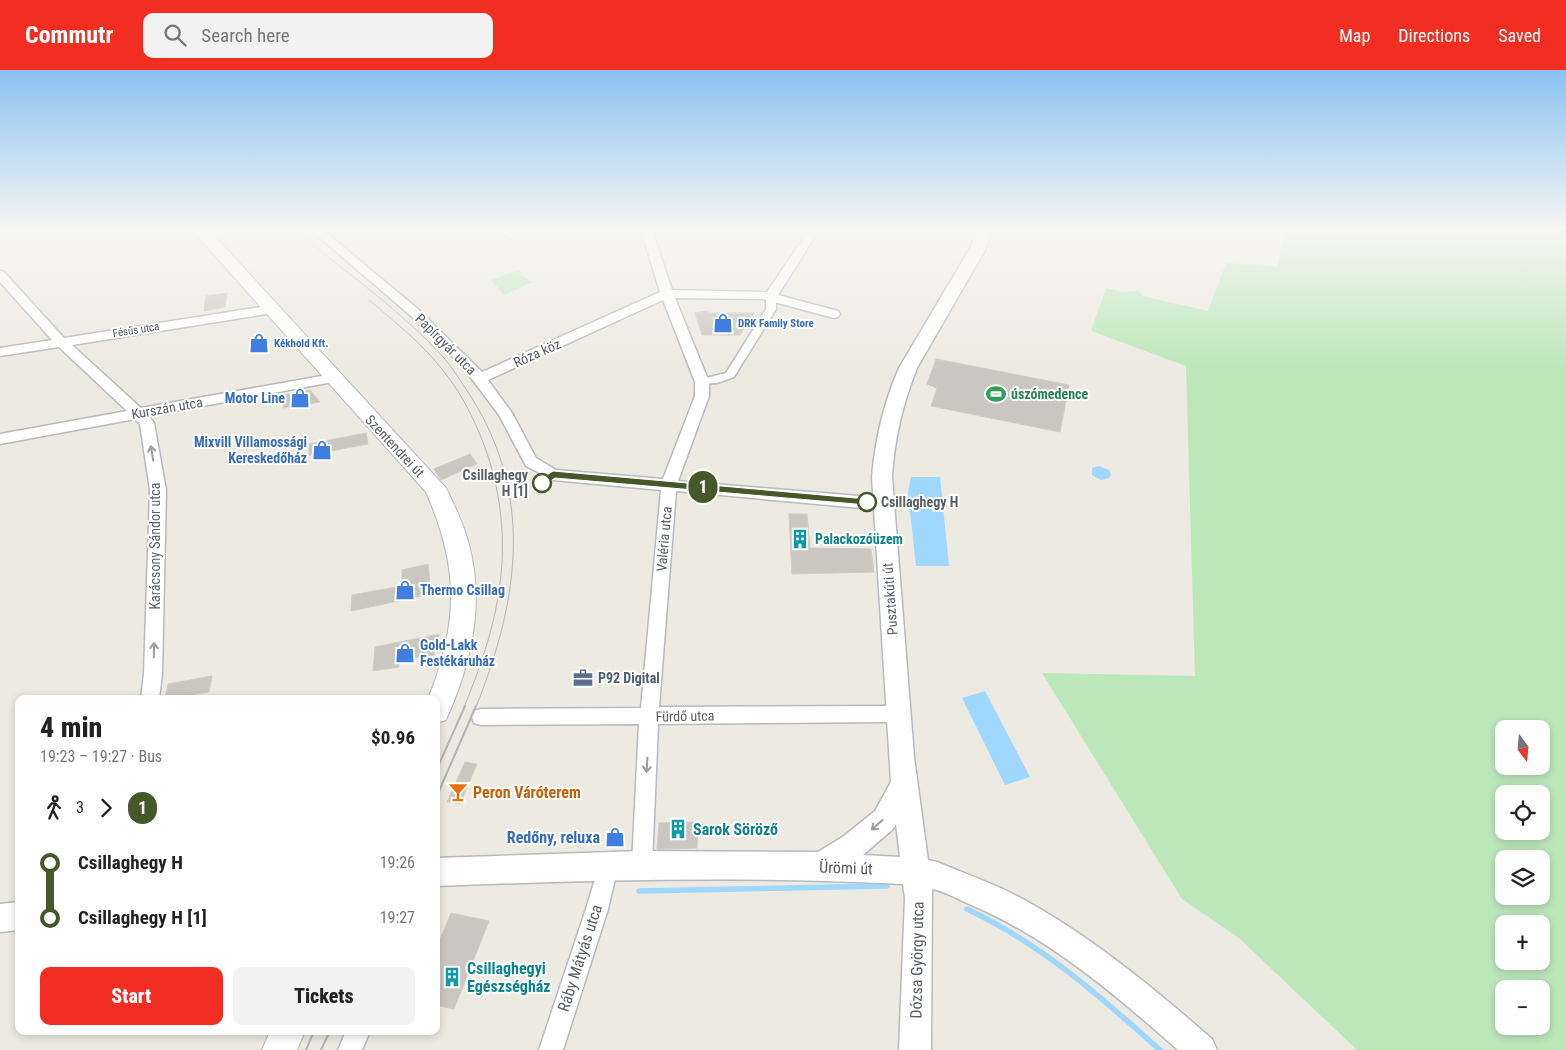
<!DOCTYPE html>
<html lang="en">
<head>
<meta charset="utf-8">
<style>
  body { margin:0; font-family:"Roboto Condensed",sans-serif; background:#f2f2f2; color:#222; height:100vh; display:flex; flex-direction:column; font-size:19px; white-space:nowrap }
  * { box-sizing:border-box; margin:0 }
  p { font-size:16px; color:#767676 }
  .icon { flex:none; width:28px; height:28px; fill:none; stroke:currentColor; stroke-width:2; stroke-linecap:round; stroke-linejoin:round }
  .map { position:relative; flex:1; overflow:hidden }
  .sheet { position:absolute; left:15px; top:625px; width:425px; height:340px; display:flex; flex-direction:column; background:#fff; border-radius:10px; box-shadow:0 2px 8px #0003 }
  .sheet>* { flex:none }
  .badge { padding:0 10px; border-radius:16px; font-size:18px; line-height:32px }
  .needle { width:32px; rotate:164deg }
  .buttons { position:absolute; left:1495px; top:650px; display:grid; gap:10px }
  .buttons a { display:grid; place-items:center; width:55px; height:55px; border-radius:10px; background:#fff; box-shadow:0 2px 8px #0003; font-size:25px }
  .map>.badge { position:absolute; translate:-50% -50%; box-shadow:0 0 0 2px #fff }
  .legs { display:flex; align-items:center; gap:8px; height:55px; padding:0 25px; font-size:16px }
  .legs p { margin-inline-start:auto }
  .head { display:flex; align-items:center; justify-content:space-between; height:85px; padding:0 25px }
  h1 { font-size:28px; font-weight:800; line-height:38px }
  .cta { display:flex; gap:10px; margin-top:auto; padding:10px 25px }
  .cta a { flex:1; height:58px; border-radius:10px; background:#f22e22; color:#fff; font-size:20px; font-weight:800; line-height:58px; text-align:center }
  .cta a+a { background:#f2f2f2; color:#222 }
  ul { padding:0 25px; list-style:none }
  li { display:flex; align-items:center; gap:18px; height:55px; font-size:19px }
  li i { display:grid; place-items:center; width:8px; height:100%; margin:0 6px; background:currentColor }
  li i::after { content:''; width:12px; height:12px; margin:-6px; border:4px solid; border-radius:50%; background:#fff }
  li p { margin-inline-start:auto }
  li:first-child i { background:linear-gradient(#0000 50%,currentColor 0) }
  li:last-child i { background:linear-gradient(currentColor 50%,#0000 0) }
  header { display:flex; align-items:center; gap:30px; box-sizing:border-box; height:70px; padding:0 25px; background:#f22e22; color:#fff }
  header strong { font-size:24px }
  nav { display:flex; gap:28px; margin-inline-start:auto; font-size:18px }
  .search { width:350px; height:45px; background:#f2f2f2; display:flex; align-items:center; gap:12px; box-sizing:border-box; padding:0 18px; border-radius:10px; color:#767676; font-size:19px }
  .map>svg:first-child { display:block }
</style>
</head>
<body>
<header>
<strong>Commutr</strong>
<div class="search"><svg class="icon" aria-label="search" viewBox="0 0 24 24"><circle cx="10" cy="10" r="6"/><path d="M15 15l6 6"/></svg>Search here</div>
<nav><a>Map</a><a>Directions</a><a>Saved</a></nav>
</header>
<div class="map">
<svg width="1566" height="980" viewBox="0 0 1566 980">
  <rect width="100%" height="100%" fill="#edeae1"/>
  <g fill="#bce7bb" fill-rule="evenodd">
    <path d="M1285 160H1566V980H1357L1239 868 1182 829 1042 603 1195 606 1186 296 1091 261 1106 218 1124 222 1139 221 1142 226 1208 241 1226 193 1277 197ZM1504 659H1541V696H1504ZM1504 724H1541V761H1504ZM1504 789H1541V826H1504ZM1504 854H1541V891H1504ZM1504 919H1541V956H1504Z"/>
    <path d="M518 200 521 202 520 205 533 212 504 225 491 210Z"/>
  </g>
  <g fill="#9fd7ff">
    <path d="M1099 396 1109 400 1111 405 1109 408 1101 410 1092 405V398Z"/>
    <path d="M911 407H940L949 496H916L908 422Z"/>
    <path d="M985 621 1030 707 1005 715 962 628Z"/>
  </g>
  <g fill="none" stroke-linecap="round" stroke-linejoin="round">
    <g stroke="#9fd7ff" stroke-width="5.5">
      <path d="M639 821 887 816"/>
      <path d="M967 839C1041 874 1100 926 1160 980"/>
    </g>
  </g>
  <g fill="#cac7c0" stroke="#d2ccbf">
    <path d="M227 223 225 237 204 241 206 226Z"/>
    <path d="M706 241 711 243H755L740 265H702L695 243Z"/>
    <path d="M936 289 1069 315 1060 362 931 336 937 318 927 314Z"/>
    <path d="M310 320 320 332 283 338 284 325Z"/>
    <path d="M366 363 368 374 309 385V374Z"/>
    <path d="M470 384 477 394 441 410 434 399Z"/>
    <path d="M789 444H807L810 478 871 479 874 502 792 504Z"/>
    <path d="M428 494 431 524 351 541 352 525 402 516V500Z"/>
    <path d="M439 564 434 585 411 588V592L399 594V597L373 601 375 577Z"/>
    <path d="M212 606 209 622 165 629 168 614Z"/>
    <path d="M465 692 477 694 460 734 447 732Z"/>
    <path d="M698 752 697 778 657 779 659 753Z"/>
    <path d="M451 843 489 851 454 939 436 935V879Z"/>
  </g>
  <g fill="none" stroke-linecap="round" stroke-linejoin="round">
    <defs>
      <path id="pedestrian" d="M771 223 776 226V239L734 307 717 313 698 314 697 312 698 310 726 303 766 239V226Z"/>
      <g id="minor">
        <path d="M311 160H323L419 240 482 302 660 222 641 160H652L672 220 767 222 809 160H819L778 225 838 241 840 244 838 247 834 248 763 229 675 228 709 312V326L678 411 883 428 888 430 891 434 888 438 883 440 676 421 659 637 890 636 897 638 899 644 897 650 890 652 658 654 652 795 649 802 642 805 635 802 632 795 639 654 481 655 474 653 472 647 474 641 481 639 641 638 661 420 553 410 526 396 499 345 463 297 411 246ZM663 230 695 312V326L663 409 556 400 536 388 512 343 488 310Z"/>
        <path d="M499 160H511L517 165 511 168Z"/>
        <path d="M0 201 4 202 64 268 273 235 277 236 279 239 273 243 72 275 141 338 333 304 338 305 340 308 338 311 333 312 149 346 154 353 166 420 162 604 159 629H141L144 604 150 420 140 354 135 349 0 374V364L127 341 59 277 0 286V278L52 270 0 212Z"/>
        <path d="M608 786 615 789 618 796 608 839 563 980H539L586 839 601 789Z"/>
        <path d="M346 961H370L362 980H338Z"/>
      </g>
      <g id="tertiary">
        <path d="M978 160H992L985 180 917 298C903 333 894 370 892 407L914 687 928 790 937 792C963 803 990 812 1015 825 1087 863 1150 915 1212 969L1217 980H1178C1114 923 1046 866 967 833 956 828 944 821 932 819L931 980H899L905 828 903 814C747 806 592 810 436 816V788L642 781 818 782 844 766 875 741 891 712 872 407C875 370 884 332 899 298L969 180ZM896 754 900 787 863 785 893 759Z"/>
        <path d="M19 832V860L0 862V834Z"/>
      </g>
      <g id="secondary">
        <path d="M192 160H209L446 418C455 436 464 455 469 475 485 534 471 595 446 650L436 653V629H428C459 553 459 497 426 422Z"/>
        <path d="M270 961H305L297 980H262Z"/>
      </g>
    </defs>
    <use href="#pedestrian" stroke="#b6b9be" stroke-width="3"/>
    <use href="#minor" stroke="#b6b9be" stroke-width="3"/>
    <use href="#tertiary" stroke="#b6b9be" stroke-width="3"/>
    <use href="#secondary" stroke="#b5b8bf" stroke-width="2"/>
    <use href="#pedestrian" fill="#fff" fill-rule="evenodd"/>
    <use href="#minor" fill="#fff" fill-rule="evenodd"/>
    <use href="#tertiary" fill="#fff" fill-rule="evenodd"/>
    <use href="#secondary" fill="#fff" fill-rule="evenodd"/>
    <g stroke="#b3b4b4" stroke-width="1">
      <path d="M294 160C343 200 402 241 444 288 452 297 459 309 466 319 535 422 520 527 476 637"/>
      <path d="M369 230C396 253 424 275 445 303 464 327 477 355 487 383 517 474 500 551 464 637"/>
    </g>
    <g stroke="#b3b4b4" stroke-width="2">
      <path d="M436 701 465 636"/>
      <path d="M436 728 476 636"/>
      <path d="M306 980 314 961"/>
      <path d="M321 980 330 961"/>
    </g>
  </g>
  <defs><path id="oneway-shaft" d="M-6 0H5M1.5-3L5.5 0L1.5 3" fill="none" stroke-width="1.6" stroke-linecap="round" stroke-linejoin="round" transform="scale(1.25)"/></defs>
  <g stroke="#9b9ea1">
    <use href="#oneway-shaft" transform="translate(152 383) rotate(-99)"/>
    <use href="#oneway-shaft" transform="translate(154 580) rotate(-89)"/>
    <use href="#oneway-shaft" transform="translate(647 695) rotate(93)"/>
    <use href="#oneway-shaft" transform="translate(877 755) rotate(139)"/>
  </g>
  <linearGradient id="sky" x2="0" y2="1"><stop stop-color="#8bc2f1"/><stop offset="0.54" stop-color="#f7f6f2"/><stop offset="1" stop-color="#f7f6f2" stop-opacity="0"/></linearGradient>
  <rect width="1566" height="297" fill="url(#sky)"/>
  <path fill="#465729" stroke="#fff" d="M553 401 867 429 871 432 867 435 555 408 545 415H538V411Z"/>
  <defs>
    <symbol id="shop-bare" viewBox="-9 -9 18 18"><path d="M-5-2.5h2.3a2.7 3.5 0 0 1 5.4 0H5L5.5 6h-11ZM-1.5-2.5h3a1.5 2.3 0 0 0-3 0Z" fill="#3f7fe0" stroke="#fff" stroke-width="2.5" paint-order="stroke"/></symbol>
    <symbol id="stadium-bare" viewBox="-9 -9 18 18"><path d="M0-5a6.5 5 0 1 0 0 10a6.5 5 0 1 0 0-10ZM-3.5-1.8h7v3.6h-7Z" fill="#2e9e5b" stroke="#fff" stroke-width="2.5" paint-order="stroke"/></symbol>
    <symbol id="building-bare" viewBox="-9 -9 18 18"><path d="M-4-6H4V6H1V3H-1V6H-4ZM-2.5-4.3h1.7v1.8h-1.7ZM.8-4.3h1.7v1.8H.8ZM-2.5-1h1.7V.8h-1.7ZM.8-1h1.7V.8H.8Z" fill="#0f9aa8" stroke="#fff" stroke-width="2.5" paint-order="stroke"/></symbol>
    <symbol id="office-bare" viewBox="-9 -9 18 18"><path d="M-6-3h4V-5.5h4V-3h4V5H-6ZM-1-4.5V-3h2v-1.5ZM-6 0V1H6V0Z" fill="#5c6f8a" stroke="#fff" stroke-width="2.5" paint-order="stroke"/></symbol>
    <symbol id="bar-bare" viewBox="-9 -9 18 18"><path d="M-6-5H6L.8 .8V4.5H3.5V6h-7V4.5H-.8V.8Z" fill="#e8710a" stroke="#fff" stroke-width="2.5" paint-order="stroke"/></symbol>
  </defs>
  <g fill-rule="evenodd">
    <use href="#shop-bare" x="709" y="239" width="28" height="28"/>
    <use href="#shop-bare" x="245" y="259" width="28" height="28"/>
    <use href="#stadium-bare" x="982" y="310" width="28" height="28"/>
    <use href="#shop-bare" x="286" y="314" width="28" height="28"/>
    <use href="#shop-bare" x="308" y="366" width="28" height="28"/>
    <use href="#building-bare" x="786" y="455" width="28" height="28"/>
    <use href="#shop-bare" x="391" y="506" width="28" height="28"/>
    <use href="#shop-bare" x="391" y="569" width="28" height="28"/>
    <use href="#office-bare" x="569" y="594" width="28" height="28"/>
    <use href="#bar-bare" x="444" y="708" width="28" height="28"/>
    <use href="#building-bare" x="664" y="745" width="28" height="28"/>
    <use href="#shop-bare" x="601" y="753" width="28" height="28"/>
    <use href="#building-bare" x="438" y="893" width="28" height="28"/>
  </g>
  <g fill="#fff" stroke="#465729" stroke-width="2.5">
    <circle cx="542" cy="413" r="9"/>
    <circle cx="867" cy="432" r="9"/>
  </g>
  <g text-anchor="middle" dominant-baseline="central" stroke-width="4" stroke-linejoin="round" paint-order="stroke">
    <g font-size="11" font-weight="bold" fill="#366cbe" stroke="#fff" text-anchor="start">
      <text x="738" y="253">DRK Family Store</text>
      <text x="274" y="273">Kékhold Kft.</text>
    </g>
    <g font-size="11" fill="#595e63" stroke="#fff">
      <text transform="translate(136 260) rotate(-9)">Fésűs utca</text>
    </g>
    <g font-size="14" fill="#595e63" stroke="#fff">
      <text transform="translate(446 274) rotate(45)">Papírgyár utca</text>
      <text transform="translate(537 283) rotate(-24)">Róza köz</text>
      <text transform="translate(167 338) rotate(-10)">Kurszán utca</text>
      <text transform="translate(395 376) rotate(47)">Szentendrei út</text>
      <text transform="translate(664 469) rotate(-85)">Valéria utca</text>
      <text transform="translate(155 476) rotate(-90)">Karácsony Sándor utca</text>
      <text transform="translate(890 529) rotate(-94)">Pusztakúti út</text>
      <text transform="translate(685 646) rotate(-1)">Fürdő utca</text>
    </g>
    <g font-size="14" font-weight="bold" fill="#27864d" stroke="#fff" text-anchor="start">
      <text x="1011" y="324">úszómedence</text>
    </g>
    <g font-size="14" font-weight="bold" fill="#366cbe" stroke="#fff" text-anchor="end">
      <text x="285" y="328">Motor Line</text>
      <text x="307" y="372">Mixvill Villamossági<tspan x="307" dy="16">Kereskedőház</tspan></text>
      <text x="420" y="520" text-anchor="start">Thermo Csillag</text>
      <text x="420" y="575" text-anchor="start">Gold-Lakk<tspan x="420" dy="16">Festékáruház</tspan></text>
    </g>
    <g font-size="14" font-weight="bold" fill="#595e63" stroke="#fff" text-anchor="end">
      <text x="528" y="405">Csillaghegy<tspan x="528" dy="16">H [1]</tspan></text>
      <text x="881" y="432" text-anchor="start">Csillaghegy H</text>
    </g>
    <g font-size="14" font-weight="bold" fill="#0d838f" stroke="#fff" text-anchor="start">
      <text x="815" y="469">Palackozóüzem</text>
    </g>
    <g font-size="14" font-weight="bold" fill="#4e5e75" stroke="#fff" text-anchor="start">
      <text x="598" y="608">P92 Digital</text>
    </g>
    <g font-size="16" font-weight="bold" fill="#c56008" stroke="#fff" text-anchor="start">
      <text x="473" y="722">Peron Váróterem</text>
    </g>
    <g font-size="16" font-weight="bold" fill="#0d838f" stroke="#fff" text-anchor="start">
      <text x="693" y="759">Sarok Söröző</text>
      <text x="467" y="898">Csillaghegyi<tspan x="467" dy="18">Egészségház</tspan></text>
    </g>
    <g font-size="16" font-weight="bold" fill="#366cbe" stroke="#fff" text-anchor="end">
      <text x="600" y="767">Redőny, reluxa</text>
    </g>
    <g font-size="16" fill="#595e63" stroke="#fff">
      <text transform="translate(846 798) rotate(2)">Ürömi út</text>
      <text transform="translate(580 888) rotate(-72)">Ráby Mátyás utca</text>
      <text transform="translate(917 890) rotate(-89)">Dózsa György utca</text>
    </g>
  </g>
</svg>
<div class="buttons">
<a><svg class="needle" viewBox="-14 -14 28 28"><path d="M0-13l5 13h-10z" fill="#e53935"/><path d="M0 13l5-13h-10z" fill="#767676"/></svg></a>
<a><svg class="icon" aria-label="locate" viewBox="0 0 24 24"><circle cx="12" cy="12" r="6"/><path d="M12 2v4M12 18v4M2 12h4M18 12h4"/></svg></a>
<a><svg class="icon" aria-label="layers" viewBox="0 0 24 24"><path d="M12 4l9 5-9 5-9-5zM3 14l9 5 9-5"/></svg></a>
<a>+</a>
<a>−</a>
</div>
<b class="badge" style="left:703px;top:417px;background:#465729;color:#fff">1</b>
<section class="sheet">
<div class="head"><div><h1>4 min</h1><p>19:23 – 19:27 · Bus</p></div><b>$0.96</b></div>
<div class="legs"><svg class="icon" aria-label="walk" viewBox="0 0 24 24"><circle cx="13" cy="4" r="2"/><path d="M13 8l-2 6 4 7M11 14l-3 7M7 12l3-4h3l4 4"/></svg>3<svg class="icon" aria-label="forward" viewBox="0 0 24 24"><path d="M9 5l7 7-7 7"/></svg><b class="badge" style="background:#465729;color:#fff">1</b></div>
<ul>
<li><i style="color:#465729"></i><b>Csillaghegy H</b><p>19:26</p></li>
<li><i style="color:#465729"></i><b>Csillaghegy H [1]</b><p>19:27</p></li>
</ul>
<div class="cta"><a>Start</a><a>Tickets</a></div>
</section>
</div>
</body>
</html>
